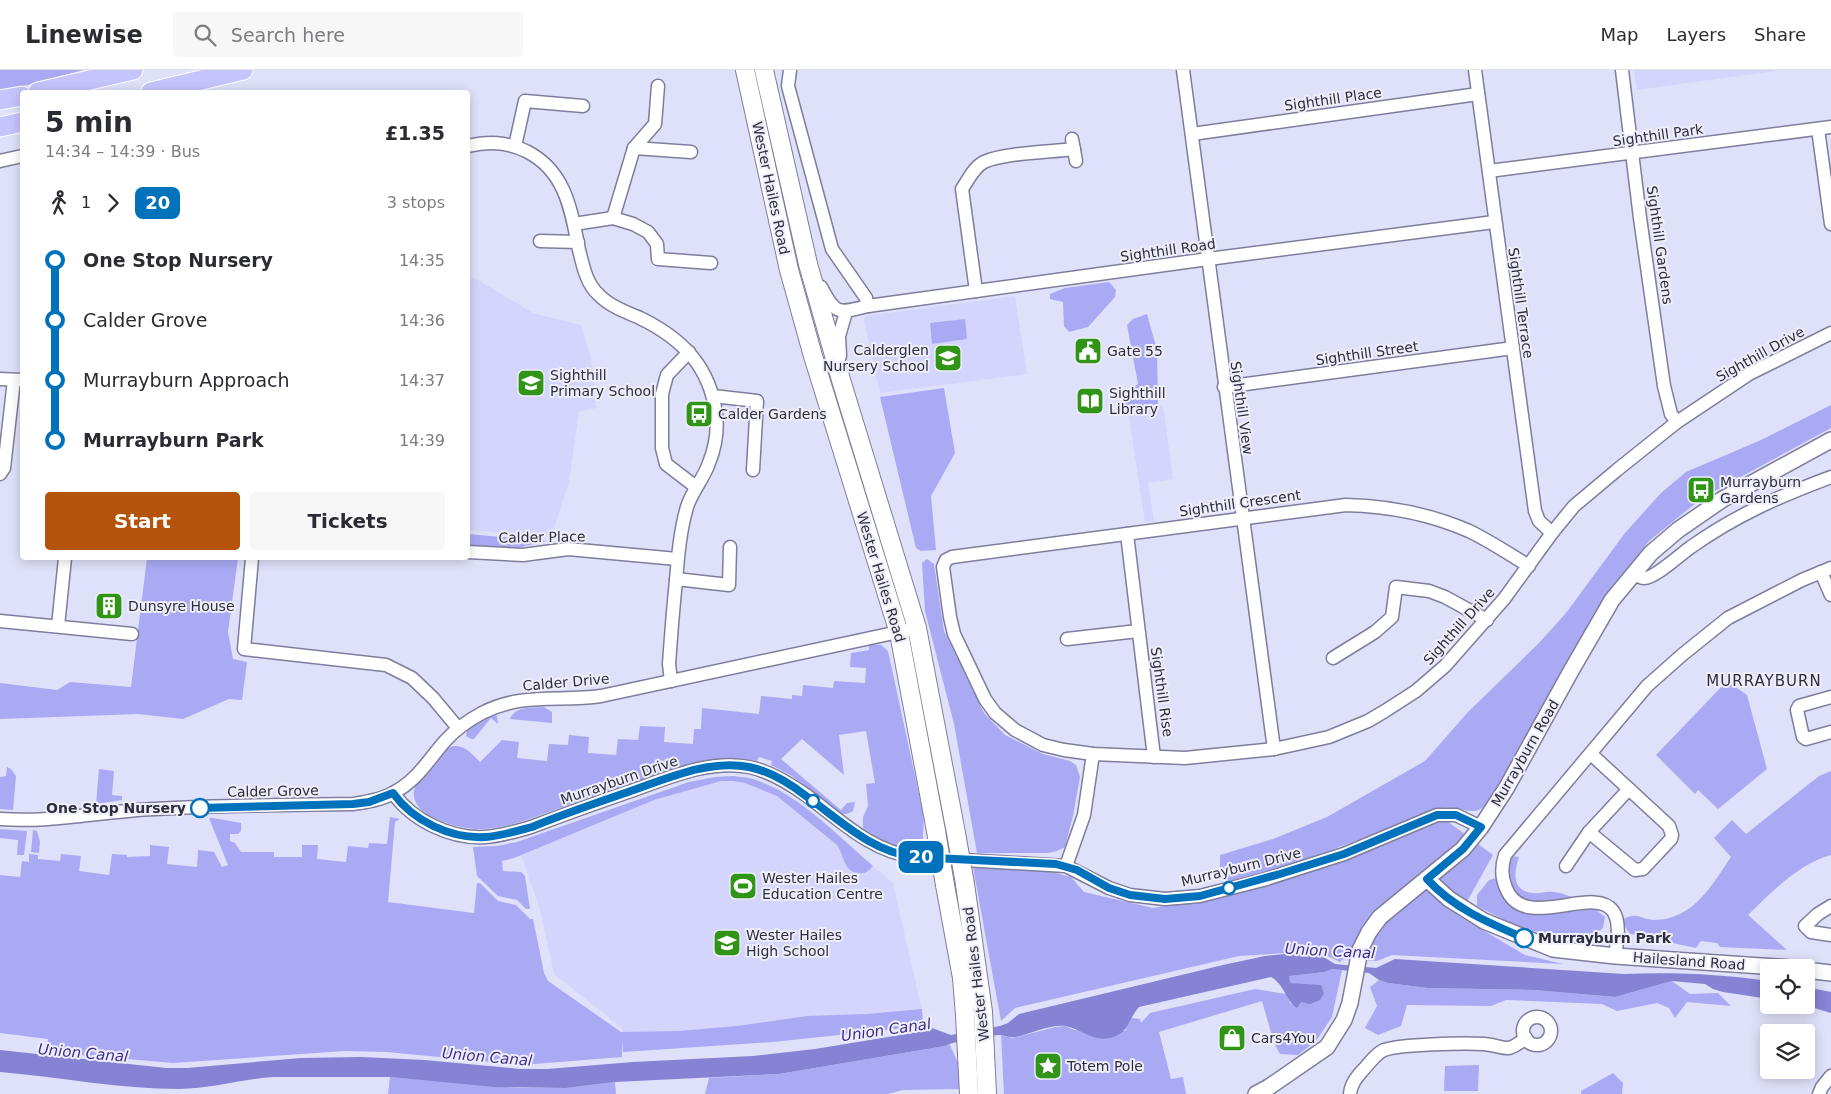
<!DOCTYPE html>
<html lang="en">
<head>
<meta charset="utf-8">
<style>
  body { margin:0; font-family:"DejaVu Sans",sans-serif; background:#f7f7f7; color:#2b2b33; height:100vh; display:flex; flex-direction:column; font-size:19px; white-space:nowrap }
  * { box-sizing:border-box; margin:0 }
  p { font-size:16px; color:#7c7c81 }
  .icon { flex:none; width:28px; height:28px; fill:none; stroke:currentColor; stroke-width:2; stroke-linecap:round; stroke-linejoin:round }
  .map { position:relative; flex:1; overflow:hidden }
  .side { position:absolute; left:20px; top:20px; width:450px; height:470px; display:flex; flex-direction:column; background:#fff; border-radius:5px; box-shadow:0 2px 12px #0003 }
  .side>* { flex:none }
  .badge { padding:0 10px; border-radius:8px; font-size:18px; line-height:32px }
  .buttons { position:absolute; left:1760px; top:889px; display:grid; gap:10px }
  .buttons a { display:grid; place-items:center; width:55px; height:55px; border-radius:5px; background:#fff; box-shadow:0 2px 12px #0003; font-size:25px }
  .map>.badge { position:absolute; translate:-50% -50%; box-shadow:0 0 0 2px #fff }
  .legs { display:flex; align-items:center; gap:8px; height:55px; padding:0 25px; font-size:16px }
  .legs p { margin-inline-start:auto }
  .summary { display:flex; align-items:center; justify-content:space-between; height:85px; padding:0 25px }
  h1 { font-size:28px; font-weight:700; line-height:38px }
  .primary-button { display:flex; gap:10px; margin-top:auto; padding:10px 25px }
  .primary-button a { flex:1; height:58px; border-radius:5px; background:#b45309; color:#fff; font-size:20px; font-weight:700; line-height:58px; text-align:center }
  .primary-button a+a { background:#f7f7f7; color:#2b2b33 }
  ul { padding:0 25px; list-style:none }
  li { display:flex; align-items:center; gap:18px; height:60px; font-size:19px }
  li i { display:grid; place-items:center; width:8px; height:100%; margin:0 6px; background:currentColor }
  li i::after { content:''; width:12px; height:12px; margin:-6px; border:4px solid; border-radius:50%; background:#fff }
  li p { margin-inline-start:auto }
  li:first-child i { background:linear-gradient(#0000 50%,currentColor 0) }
  li:last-child i { background:linear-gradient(currentColor 50%,#0000 0) }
  header { display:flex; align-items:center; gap:30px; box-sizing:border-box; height:70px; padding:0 25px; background:#fff; border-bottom:1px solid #e1e1e2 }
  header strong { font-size:24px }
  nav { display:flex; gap:28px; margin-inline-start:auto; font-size:18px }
  .search { width:350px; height:45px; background:#f7f7f7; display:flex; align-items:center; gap:12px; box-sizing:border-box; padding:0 18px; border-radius:5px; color:#7c7c81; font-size:19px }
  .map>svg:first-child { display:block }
</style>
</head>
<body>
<header>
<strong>Linewise</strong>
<div class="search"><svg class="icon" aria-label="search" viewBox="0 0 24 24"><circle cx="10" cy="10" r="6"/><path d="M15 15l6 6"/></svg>Search here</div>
<nav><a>Map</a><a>Layers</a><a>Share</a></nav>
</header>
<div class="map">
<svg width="1831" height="1024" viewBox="0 0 1831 1024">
  <rect width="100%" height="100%" fill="#dfe0fa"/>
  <g fill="#d4d5fc">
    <path d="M1634 0H1782L1637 20Z"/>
    <path d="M468 206 478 210 533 243 581 255 591 288 596 338 579 342 569 412 551 467 468 460Z"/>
    <path d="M1015 226 1027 304 880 323 864 251 865 246Z"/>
    <path d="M1163 335 1173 409 1148 413 1154 451 1145 452 1128 341Z"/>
    <path d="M733 706 753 709 777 718 798 732 893 813 923 945V956L773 972 623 982 622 958 554 904 541 843 517 772 689 712 715 707Z"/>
  </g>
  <g fill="#aaaaf4">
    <path d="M0 0H84L0 22Z"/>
    <path d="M1109 212 1116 220 1115 227 1088 257 1069 262 1064 256 1063 232 1050 229V224L1065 218Z"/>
    <path d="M1147 244 1157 280 1158 334 1130 341 1125 334 1126 323 1138 314 1127 255 1133 249Z"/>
    <path d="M965 249 967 269 932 274 930 253Z"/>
    <path d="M944 318 955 383 931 426 936 480 921 481 916 478 880 327Z"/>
    <path d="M1831 335V358L1702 428 1649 471 1606 527 1494 726C1474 752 1468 736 1442 738L1281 799 1230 811 1220 809V785L1273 769 1327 747 1425 691 1468 642 1539 573 1566 543 1625 463 1661 423 1686 402 1761 370Z"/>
    <path d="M468 464 547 471 517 478 468 475Z"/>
    <path d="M147 488H238L228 562 233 589 247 592 242 630 229 629 183 649 138 644 0 649V613L57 620 70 612 131 617Z"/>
    <path d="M927 489 934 494 944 561 984 643 1005 665 1043 684 1070 691 1076 695 1080 707 1073 746 1065 777 1057 781 1048 783H977L954 654 925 541 922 493Z"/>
    <path d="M869 574 881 575 888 581 924 747 922 782 882 772 863 758V747L868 736 866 714 875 713 866 661 839 665 844 705 802 669 781 689 841 740 847 733 855 732 853 741 847 744H841L792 706 771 695 772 691 759 687 757 691C750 690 742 688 735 688 706 687 677 698 650 707 619 717 588 728 557 739 531 748 504 760 476 759 458 758 410 747 414 721 416 710 429 703 435 695 441 687 445 675 456 676 466 676 474 686 480 692L502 670 519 672 517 688 547 691 549 674 568 675 569 665 589 667 588 683 616 685 618 669 638 670 640 656 665 657 664 672 693 674 694 659H701L702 638 759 644 761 626 792 629V625L802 626 803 615 833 618 834 611 865 613 866 598 850 597 851 583 869 580Z"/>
    <path d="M1727 611 1747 625 1767 699 1718 739 1698 720 1695 724 1656 685Z"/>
    <path d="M544 637 552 642V653L510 649C515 636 531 638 544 637Z"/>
    <path d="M492 645 497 646 498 654 491 648 474 669H471L466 666 467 659Z"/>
    <path d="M7 697 11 699 16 706 13 740 0 739V707L6 706Z"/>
    <path d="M99 699 114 701 112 725 122 726V730L96 734Z"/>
    <path d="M1831 701V785C1798 794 1772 822 1748 845L1787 880 1720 877 1717 873 1701 871 1696 878 1649 868 1650 866 1630 864 1621 850C1640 841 1637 849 1654 850 1693 850 1712 815 1731 787L1714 768 1732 750 1746 764 1819 706Z"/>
    <path d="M733 706C740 707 749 707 756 710 801 726 837 765 873 796 868 801 866 804 859 803 844 803 844 785 837 775L777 726 745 713 733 711H721L654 730 514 788 502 791 503 801 521 802 525 806 530 839H526L517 830 498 826 477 806 473 777 497 776 517 772 689 712 715 707Z"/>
    <path d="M390 747 400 749 395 752 388 832 474 843 477 813H480L498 831 516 835 530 849H533L544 903 548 911 621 962 679 961 737 956 807 946 868 944 922 939 923 956 773 972 623 982 622 971V987L522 995 387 982 345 981 173 993 47 982 48 969 0 963V805L20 807 22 791 29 792V784L38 785V789L60 791 61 784 81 786 79 801 109 805 112 784 127 785V787L150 786V775L169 777 167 794 197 797 198 780 214 782 222 797 228 795 209 748H213L241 753V761L238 764H230V771L235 773 241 782H274V787H302V775H318L317 789 346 792 348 776 368 778 369 773 387 774Z"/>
    <path d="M1443 748 1493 785 1459 846 1525 885 1563 894 1392 885 1377 891 1343 889 1340 892 1317 881 1239 886 1015 938 1001 951 973 797 1041 799 1071 807 1084 822 1153 838 1207 829Z"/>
    <path d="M0 759 27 761 24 785H17L18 770 0 768Z"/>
    <path d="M33 760 37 761 40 772 39 783 31 782Z"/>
    <path d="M1512 786 1519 787C1514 802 1511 821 1533 823 1540 824 1546 821 1553 822 1560 822 1568 826 1576 828 1554 830 1519 841 1510 813 1507 803 1508 796 1512 786Z"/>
    <path d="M1496 808 1501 822 1513 839 1549 844 1595 839 1605 847 1603 858 1593 866 1552 865 1520 858 1477 836V825L1489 810Z"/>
    <path d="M1332 899 1342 900 1332 947 1316 971 1298 985 1280 984 1274 973 1262 931 1159 962 1171 1009 1183 1007 1186 1024H1004L1001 965 1013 968 1055 957 1065 956 1075 960 1125 961 1132 948 1140 949 1141 953 1150 943 1255 919 1286 924 1291 934 1301 932 1324 923 1322 919 1290 913 1288 906 1325 902Z"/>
    <path d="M1379 910 1388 913 1427 918 1534 920 1615 927 1672 911 1690 924 1718 923 1731 936 1687 932 1675 948 1669 938 1657 933 1617 941 1602 934 1506 930 1491 936 1407 935 1401 956 1378 965 1365 958 1377 936 1370 917Z"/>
    <path d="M949 973 960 997V1019L903 1020 888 1024H705L709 1008 779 1004 945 976Z"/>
    <path d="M1479 995 1478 1021H1444L1445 996Z"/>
    <path d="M1613 1003 1623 1013 1622 1024H1581V1021Z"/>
    <path d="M390 1007 518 1018H566L615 1012 616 1024H388Z"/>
  </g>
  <g fill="#8683d5">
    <path d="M1304 882 1317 883 1335 894 1376 898 1395 889 1624 904C1672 902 1721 904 1769 911V929L1723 922 1713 919 1705 914 1672 911 1615 927 1534 920 1427 918 1388 913 1379 910 1369 903 1332 899 1325 902 1289 906 1290 913 1321 915 1324 923 1320 930 1310 934 1301 932 1297 938C1285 930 1285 915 1271 907L1139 937C1129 948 1130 960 1116 966 1095 975 1083 959 1065 956 1051 954 1030 964 1016 967 1011 968 1006 966 1001 965 991 965 953 971 945 976L779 1004 615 1012 566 1018 494 1017 390 1007H274C242 1009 211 1019 179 1019 119 1019 60 1007 0 1002V980L166 998H187L301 988 361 987 425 990 520 999H547L633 992 753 986 815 979 931 960 932 958 951 965 1000 956 1008 953 1019 944 1223 895 1265 886Z"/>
    <path d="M1806 917 1831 922V943L1804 935H1806Z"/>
  </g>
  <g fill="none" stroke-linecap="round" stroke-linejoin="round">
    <defs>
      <g id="minor">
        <path d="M790 0 788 16 832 179 866 228 868 236"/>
        <path d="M1183 0 1274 679"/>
        <path d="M1475 0 1535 441 1539 451 1552 463"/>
        <path d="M1622 0 1640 148 1664 316 1671 344 1677 352"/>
        <path d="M1818 59 1831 154"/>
        <path d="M1192 64 1478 24"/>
        <path d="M1072 69 1076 91"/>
        <path d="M468 76C489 71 506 72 526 81 566 101 571 140 579 180 583 195 586 213 598 224 609 236 626 242 640 248 683 269 710 297 716 344 718 360 715 378 709 393 704 408 692 421 687 437 680 461 678 486 676 511 673 539 671 566 669 594L671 611"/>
        <path d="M515 76 525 31 583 36"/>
        <path d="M634 78 691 82"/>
        <path d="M0 91 22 86"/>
        <path d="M1489 101 1831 57"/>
        <path d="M613 148 634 78 655 54 658 16"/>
        <path d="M574 154 613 148 633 154 648 162 657 174 658 189 711 193"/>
        <path d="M540 171 578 172"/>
        <path d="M821 217C836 246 839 243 868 236L1208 189 1494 152"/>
        <path d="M976 221 962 119C968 110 974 97 984 92 1003 83 1051 82 1074 79"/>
        <path d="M689 282 667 305 662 324V378L666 394 696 417"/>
        <path d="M840 286 839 266 846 242"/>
        <path d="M0 309 22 310"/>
        <path d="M1224 317 1513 278"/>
        <path d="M713 326 757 331 753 400"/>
        <path d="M0 404 4 398 14 310"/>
        <path d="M1127 464 1154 687"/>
        <path d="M468 482 523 485 568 479 677 489"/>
        <path d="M252 488 244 579 386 595 412 608 433 628 458 658"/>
        <path d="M1529 496C1509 484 1490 471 1469 461 1430 444 1388 436 1346 435L952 487 946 490 943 497 950 547 954 564 985 629 995 643 1015 660 1043 675 1064 680 1093 684 1185 688 1274 679 1329 667 1368 651 1385 641 1416 621 1445 596 1504 529 1552 463 1574 436 1617 400 1677 352 1749 304 1831 263"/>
        <path d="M1821 502 1831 525"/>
        <path d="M1634 503C1637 505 1640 508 1644 508 1654 509 1682 483 1691 477 1736 445 1780 426 1831 407"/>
        <path d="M676 509 729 515 730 477"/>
        <path d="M0 551 132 564"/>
        <path d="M58 556 65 488"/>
        <path d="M1067 569 1138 561"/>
        <path d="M1333 588 1375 562 1392 547 1396 517 1429 521 1445 527 1487 550"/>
        <path d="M1831 627 1799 636 1797 640 1803 667 1806 669 1831 662"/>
        <path d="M393 723C413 751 451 769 485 767 501 766 517 761 531 757 563 745 596 733 628 722 666 709 708 689 749 697 770 701 789 713 806 725 840 750 870 781 914 787L1066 796 1109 818 1130 825 1165 829 1200 826 1263 810 1344 784 1437 745H1456L1481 757"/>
        <path d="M0 749C52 753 103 741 155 739 221 735 287 735 353 734 366 732 381 730 393 723 418 710 428 690 446 670 456 659 469 650 482 643 523 622 559 632 601 626L917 558"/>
        <path d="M1589 762 1635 800 1643 799 1671 769 1672 765 1669 756 1591 684"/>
        <path d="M1066 796 1084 745 1093 684"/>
        <path d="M1566 796 1589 762 1629 719"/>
        <path d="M1831 836 1818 844 1805 856 1811 862 1831 865"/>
        <path d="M1615 886C1617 873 1621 852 1613 841 1594 814 1523 863 1506 818 1501 807 1501 797 1505 785L1647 616 1682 585 1728 548 1802 510 1831 498"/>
        <circle cx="1537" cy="961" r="14"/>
        <path d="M1350 1024C1351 1014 1356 1008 1362 1001 1369 994 1375 984 1384 980 1402 974 1463 973 1484 974 1507 976 1504 985 1526 968"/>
        <path d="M1819 1024 1822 1017 1831 1006"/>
      </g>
      <g id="tertiary">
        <path d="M1427 809 1449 829 1484 851 1553 879 1615 886 1791 898"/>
        <path d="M1806 900 1831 903"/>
        <path d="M1256 1024 1269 1017 1327 977 1344 950 1350 933 1360 880 1369 862 1380 847 1463 779 1481 757 1507 717 1571 601 1612 530 1651 483 1678 460 1723 429 1831 370"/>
      </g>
      <g id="secondary">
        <path d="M745 0 789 200 813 286 899 563 936 761"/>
        <path d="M764 0 808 194 841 310 917 558 956 763"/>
        <path d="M965 814 983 942 987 1024"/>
        <path d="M945 815 962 908 965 945 969 1024"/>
      </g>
      <g id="primary">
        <path d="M38 22 133 0"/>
        <path d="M151 22 243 0"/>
        <path d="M0 30 22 26"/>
        <path d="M0 57 22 52"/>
      </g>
    </defs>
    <use href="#minor" stroke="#7e7e9c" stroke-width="15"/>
    <use href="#tertiary" stroke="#7e7e9c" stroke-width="18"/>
    <use href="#secondary" stroke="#7e7e9c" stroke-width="20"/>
    <use href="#primary" stroke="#fff" stroke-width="21"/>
    <use href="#minor" stroke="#fff" stroke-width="12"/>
    <use href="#tertiary" stroke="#fff" stroke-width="15"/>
    <use href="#secondary" stroke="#fff" stroke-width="18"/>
    <use href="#primary" stroke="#c6c4fd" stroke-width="19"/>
    <defs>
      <g id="secondary-bridge">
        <path d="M936 761 945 815"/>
        <path d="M956 763 965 814"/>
      </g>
    </defs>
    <use href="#secondary-bridge" stroke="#7e7e9c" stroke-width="20" stroke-linecap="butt"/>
    <use href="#secondary-bridge" stroke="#fff" stroke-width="18"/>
  </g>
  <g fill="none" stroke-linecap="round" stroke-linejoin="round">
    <defs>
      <path id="line-1" d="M200 738 353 734 369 732 393 723C413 751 451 769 485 767 501 766 517 761 532 757 563 744 596 733 628 722 666 709 709 689 749 697 770 701 789 713 806 726 840 750 870 781 914 787L1056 794 1077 800 1109 818 1130 825 1165 829 1200 826 1280 804 1344 784 1437 745H1456L1481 757 1463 779 1427 809C1453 838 1489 853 1524 868"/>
    </defs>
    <use href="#line-1" stroke="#fff" stroke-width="11"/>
    <use href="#line-1" stroke="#0072bc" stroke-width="8"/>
  </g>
  <defs>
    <symbol id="civic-square" viewBox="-11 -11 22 22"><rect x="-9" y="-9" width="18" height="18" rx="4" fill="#309416" stroke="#eeeefb"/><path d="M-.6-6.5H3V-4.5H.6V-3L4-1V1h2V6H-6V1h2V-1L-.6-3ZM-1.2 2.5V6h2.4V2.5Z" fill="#fff"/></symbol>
    <symbol id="school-square" viewBox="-11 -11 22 22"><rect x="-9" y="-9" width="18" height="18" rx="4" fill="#309416" stroke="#eeeefb"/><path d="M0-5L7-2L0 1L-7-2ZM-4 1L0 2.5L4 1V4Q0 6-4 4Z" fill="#fff"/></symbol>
    <symbol id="library-square" viewBox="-11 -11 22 22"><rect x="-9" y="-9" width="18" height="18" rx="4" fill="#309416" stroke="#eeeefb"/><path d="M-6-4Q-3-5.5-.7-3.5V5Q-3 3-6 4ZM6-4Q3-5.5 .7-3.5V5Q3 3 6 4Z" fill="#fff"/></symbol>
    <symbol id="bus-square" viewBox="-11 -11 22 22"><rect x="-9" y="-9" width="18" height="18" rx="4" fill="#309416" stroke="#eeeefb"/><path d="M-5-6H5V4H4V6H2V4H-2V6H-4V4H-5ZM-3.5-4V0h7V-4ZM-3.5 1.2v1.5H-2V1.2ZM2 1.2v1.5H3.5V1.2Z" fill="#fff"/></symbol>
    <symbol id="building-square" viewBox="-11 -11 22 22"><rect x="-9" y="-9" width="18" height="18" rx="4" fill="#309416" stroke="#eeeefb"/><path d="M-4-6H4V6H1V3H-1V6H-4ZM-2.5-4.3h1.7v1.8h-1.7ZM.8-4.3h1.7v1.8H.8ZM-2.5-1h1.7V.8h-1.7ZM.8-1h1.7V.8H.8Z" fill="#fff"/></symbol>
    <symbol id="stadium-square" viewBox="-11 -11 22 22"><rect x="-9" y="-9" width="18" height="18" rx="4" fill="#309416" stroke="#eeeefb"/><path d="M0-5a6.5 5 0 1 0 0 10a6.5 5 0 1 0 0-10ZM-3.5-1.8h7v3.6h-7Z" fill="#fff"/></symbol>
    <symbol id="shop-square" viewBox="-11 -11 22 22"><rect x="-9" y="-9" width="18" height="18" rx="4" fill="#309416" stroke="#eeeefb"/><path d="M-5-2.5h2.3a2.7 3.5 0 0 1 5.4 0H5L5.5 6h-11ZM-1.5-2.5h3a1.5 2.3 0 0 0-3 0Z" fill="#fff"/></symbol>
    <symbol id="sight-square" viewBox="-11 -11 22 22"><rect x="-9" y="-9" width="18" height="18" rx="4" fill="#309416" stroke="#eeeefb"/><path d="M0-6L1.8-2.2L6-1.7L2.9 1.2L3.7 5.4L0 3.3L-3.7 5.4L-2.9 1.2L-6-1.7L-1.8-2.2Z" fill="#fff"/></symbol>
  </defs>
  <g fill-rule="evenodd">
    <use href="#civic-square" x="1072" y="265" width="32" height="32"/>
    <use href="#school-square" x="932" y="272" width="32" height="32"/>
    <use href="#school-square" x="515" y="297" width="32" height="32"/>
    <use href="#library-square" x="1074" y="315" width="32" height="32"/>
    <use href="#bus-square" x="683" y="328" width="32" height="32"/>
    <use href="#bus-square" x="1685" y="404" width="32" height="32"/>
    <use href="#building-square" x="93" y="520" width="32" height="32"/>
    <use href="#stadium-square" x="727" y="800" width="32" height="32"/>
    <use href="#school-square" x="711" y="857" width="32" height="32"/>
    <use href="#shop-square" x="1216" y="952" width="32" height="32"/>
    <use href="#sight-square" x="1032" y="980" width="32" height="32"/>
  </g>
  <g fill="#fff" stroke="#0072bc" stroke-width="2.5">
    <circle cx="813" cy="731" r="6"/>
    <circle cx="200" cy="738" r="9"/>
    <circle cx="1229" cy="818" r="6"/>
    <circle cx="1524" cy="868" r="9"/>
  </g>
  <g text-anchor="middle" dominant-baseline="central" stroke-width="4" stroke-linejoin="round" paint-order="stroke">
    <g font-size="14" fill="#2d2e3a" stroke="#eeeefb">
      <text transform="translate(1333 29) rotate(-8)">Sighthill Place</text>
      <text transform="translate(1658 65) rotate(-8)">Sighthill Park</text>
      <text transform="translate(771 118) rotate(78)">Wester Hailes Road</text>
      <text transform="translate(1660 175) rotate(82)">Sighthill Gardens</text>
      <text transform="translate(1168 180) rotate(-8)">Sighthill Road</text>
      <text transform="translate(1521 233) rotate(82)">Sighthill Terrace</text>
      <text transform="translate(1367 283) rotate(-8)">Sighthill Street</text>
      <text transform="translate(1760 284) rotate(-29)">Sighthill Drive</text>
      <text transform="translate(1242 338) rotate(82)">Sighthill View</text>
      <text transform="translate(1240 433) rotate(-8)">Sighthill Crescent</text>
      <text transform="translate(542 467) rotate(-1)">Calder Place</text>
      <text transform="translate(881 507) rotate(73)">Wester Hailes Road</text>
      <text transform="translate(1459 556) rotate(-48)">Sighthill Drive</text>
      <text transform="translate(566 612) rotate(-5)">Calder Drive</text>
      <text transform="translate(1162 622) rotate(82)">Sighthill Rise</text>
      <text transform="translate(1525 683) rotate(-60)">Murrayburn Road</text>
      <text transform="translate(619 710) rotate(-19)">Murrayburn Drive</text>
      <text transform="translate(273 721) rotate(-1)">Calder Grove</text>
      <text transform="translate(1241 797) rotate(-14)">Murrayburn Drive</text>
      <text transform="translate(1689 891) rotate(4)">Hailesland Road</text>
      <text transform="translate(976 904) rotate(-97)">Wester Hailes Road</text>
    </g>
    <g font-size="14" fill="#2d2e3a" stroke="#eeeefb" text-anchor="start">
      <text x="929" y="280" text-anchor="end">Calderglen<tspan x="929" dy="16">Nursery School</tspan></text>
      <text x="1107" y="281">Gate 55</text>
      <text x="550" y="305">Sighthill<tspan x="550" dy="16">Primary School</tspan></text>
      <text x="1109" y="323">Sighthill<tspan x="1109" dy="16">Library</tspan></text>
      <text x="718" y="344">Calder Gardens</text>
      <text x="1720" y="412">Murrayburn<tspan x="1720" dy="16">Gardens</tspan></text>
      <text x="128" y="536">Dunsyre House</text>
      <text x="762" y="808">Wester Hailes<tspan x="762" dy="16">Education Centre</tspan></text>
      <text x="746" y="865">Wester Hailes<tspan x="746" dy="16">High School</tspan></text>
      <text x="1251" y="968">Cars4You</text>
      <text x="1067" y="996">Totem Pole</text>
    </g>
    <g font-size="14" font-weight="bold" fill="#2d2e3a" stroke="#eeeefb" text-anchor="end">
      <text x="186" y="738">One Stop Nursery</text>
      <text x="1538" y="868" text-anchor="start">Murrayburn Park</text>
    </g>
    <g font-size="15" letter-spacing="1" fill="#2d2e3a" stroke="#eeeefb">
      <text x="1764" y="611">MURRAYBURN</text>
    </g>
    <g font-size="15" font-style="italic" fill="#3c2c8c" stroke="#eeeefb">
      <text transform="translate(1330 881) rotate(3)">Union Canal</text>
      <text transform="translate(886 960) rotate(-8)">Union Canal</text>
      <text transform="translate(83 983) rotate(5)">Union Canal</text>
      <text transform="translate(487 987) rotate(5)">Union Canal</text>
    </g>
  </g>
</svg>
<div class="buttons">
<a><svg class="icon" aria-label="locate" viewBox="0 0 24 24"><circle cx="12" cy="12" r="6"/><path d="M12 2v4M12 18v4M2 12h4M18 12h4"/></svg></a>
<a><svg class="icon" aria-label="layers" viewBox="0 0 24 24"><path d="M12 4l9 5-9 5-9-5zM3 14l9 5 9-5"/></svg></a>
</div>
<b class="badge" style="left:921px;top:787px;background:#0072bc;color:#fff">20</b>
<section class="side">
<div class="summary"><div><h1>5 min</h1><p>14:34 – 14:39 · Bus</p></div><b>£1.35</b></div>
<div class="legs"><svg class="icon" aria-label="walk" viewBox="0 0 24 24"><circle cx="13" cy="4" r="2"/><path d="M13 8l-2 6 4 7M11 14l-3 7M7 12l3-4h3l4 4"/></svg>1<svg class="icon" aria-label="forward" viewBox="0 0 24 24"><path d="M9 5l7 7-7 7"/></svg><b class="badge" style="background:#0072bc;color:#fff">20</b><p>3 stops</p></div>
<ul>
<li><i style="color:#0072bc"></i><b>One Stop Nursery</b><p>14:35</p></li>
<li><i style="color:#0072bc"></i><span>Calder Grove</span><p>14:36</p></li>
<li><i style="color:#0072bc"></i><span>Murrayburn Approach</span><p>14:37</p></li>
<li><i style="color:#0072bc"></i><b>Murrayburn Park</b><p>14:39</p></li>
</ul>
<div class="primary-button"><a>Start</a><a>Tickets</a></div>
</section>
</div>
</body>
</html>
